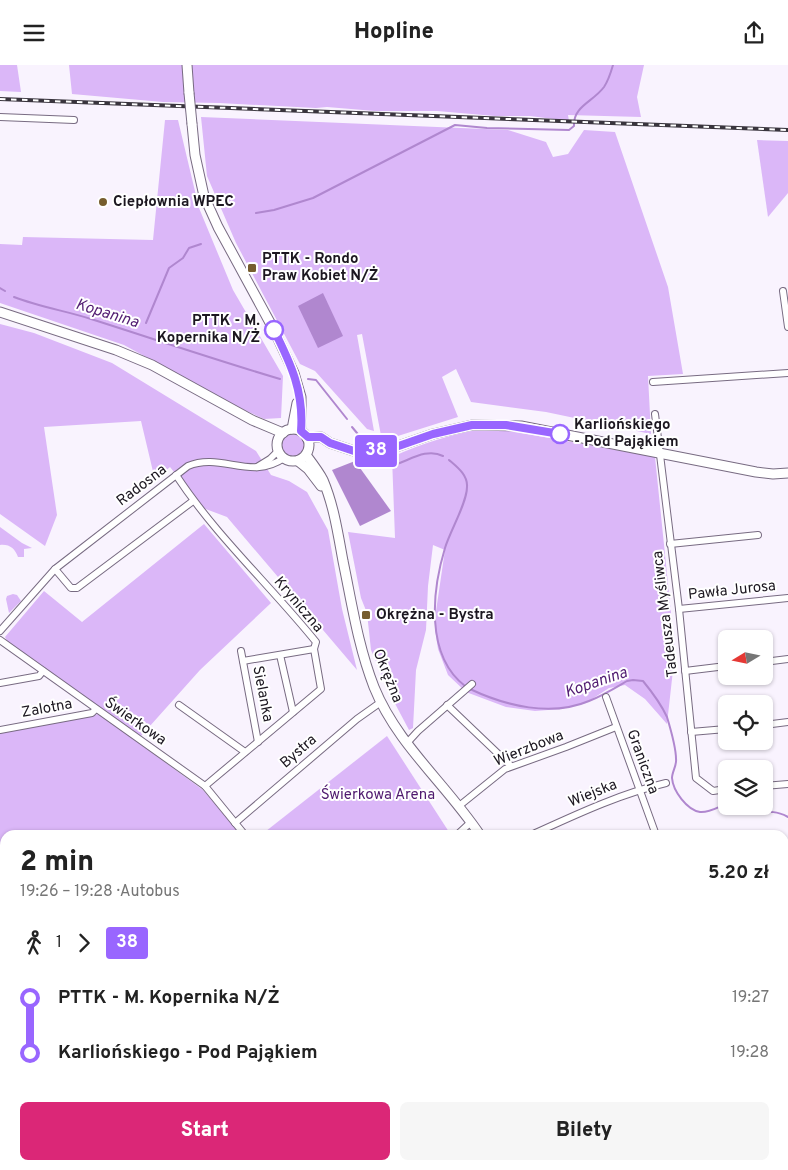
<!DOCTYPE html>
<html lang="pl">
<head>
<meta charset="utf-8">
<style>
  body { margin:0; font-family:Overpass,sans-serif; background:#f6f6f6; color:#222; height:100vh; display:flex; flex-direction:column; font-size:19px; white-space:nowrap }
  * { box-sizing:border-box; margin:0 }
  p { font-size:16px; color:#767676 }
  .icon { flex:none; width:28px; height:28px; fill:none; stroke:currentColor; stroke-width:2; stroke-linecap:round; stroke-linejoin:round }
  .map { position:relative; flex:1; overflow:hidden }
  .side { position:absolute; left:0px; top:765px; width:789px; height:340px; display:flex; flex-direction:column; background:#fff; border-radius:15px 15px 0 0; box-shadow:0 1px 4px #0004 }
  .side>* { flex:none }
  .badge { padding:0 10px; border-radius:4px; font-size:18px; line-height:32px }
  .needle { width:32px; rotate:260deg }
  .buttons { position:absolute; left:718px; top:565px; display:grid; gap:10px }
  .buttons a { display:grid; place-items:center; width:55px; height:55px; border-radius:8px; background:#fff; box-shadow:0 1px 4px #0004; font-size:25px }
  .map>.badge { position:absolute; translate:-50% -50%; box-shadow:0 0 0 2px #fff }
  .legs { display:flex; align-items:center; gap:8px; height:55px; padding:0 20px; font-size:16px }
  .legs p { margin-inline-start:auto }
  .summary { display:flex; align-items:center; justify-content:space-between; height:85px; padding:0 20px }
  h1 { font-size:28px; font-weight:800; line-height:38px }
  .cta { display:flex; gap:10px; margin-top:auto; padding:10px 20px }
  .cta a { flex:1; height:58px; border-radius:8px; background:#db2777; color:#fff; font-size:20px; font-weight:800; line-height:58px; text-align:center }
  .cta a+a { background:#f6f6f6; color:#222 }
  ul { padding:0 20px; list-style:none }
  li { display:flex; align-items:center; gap:18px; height:55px; font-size:19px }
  li i { display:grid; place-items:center; width:8px; height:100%; margin:0 6px; background:currentColor }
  li i::after { content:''; width:12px; height:12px; margin:-6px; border:4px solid; border-radius:50%; background:#fff }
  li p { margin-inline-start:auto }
  li:first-child i { background:linear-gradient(#0000 50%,currentColor 0) }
  li:last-child i { background:linear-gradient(currentColor 50%,#0000 0) }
  header { display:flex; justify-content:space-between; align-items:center; height:65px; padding:0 20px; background:#fff; font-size:22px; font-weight:800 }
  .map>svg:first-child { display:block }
</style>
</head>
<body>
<header><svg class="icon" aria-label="menu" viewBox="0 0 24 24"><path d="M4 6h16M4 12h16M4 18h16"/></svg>Hopline<svg class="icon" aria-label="share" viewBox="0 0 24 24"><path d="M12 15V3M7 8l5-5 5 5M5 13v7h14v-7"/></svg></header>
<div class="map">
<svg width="788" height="1105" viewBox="0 0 788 1105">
  <rect width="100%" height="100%" fill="#f9f3fe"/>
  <g fill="#dbb7f8">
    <path d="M0 0H17L21 27 0 26Z"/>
    <path d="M69 0H644L637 32 641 52 568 50 569 56 530 51H495L437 46H375L327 42 316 43 219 38 163 37 72 29Z"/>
    <path d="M201 52 508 65 546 77 553 92 568 89 584 65 615 67 668 222 683 309 648 311 651 369 546 347 471 337 456 304 442 312 458 352 382 376 362 269 357 270 374 366 367 364 315 306 300 299 236 178 207 111Z"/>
    <path d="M165 55H178L199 143 233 225 283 311 281 353 264 354 242 344 124 280 0 238V179L22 180 23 172 153 175Z"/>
    <path d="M757 75 788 76V128L768 152Z"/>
    <path d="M0 259 34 268 112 298 256 386 271 410 289 416 307 427 328 465 342 544 357 605 227 452 203 443 170 402 155 415 141 356 44 362 57 450 45 481 0 449Z"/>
    <path d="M489 362 655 392 675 587 667 659 645 634 625 620 609 623 586 638 561 644 535 646 506 642 466 627 448 610 438 584 435 564 436 546 445 485 433 480 428 521 426 565 416 605 413 663 409 665 391 631 371 585 367 548 361 533 348 467 395 473 392 392C424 377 455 369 489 362Z"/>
    <circle cx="293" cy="380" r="11"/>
    <path d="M204 459 271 538 200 605 141 671 8 578 5 572 44 526 82 557Z"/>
    <path d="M0 462 22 478 32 483 24 484V492H18C15 484 10 479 0 480Z"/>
    <path d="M13 529 17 530 21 536 9 548 6 534 7 531Z"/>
    <path d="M99 649 203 725 241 770H5V961L0 934V667Z"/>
    <path d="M387 671 449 767 445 770H261Z"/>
  </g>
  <g fill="#b087cf">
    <path d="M323 228 343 271 318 283 298 241Z"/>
    <path d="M355 396 391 446 360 461 332 405Z"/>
  </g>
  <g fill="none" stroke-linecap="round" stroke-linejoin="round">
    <g stroke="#b087cf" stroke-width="2">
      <path d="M256 148 274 145 313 133 455 60 487 63 569 65 574 61C573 41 593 37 604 22 608 16 611 7 613 0"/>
      <path d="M0 223 5 226"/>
      <path d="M14 232C40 242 66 246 91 254 154 274 216 295 280 314"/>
      <path d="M146 258 169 203 183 193 189 183 201 179"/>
      <path d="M308 314 316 315 347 354"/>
      <path d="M352 362 362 374"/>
      <path d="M449 395C457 402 468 410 467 422 467 438 450 466 445 483 432 526 425 590 465 621"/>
      <path d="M372 396C391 415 418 378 443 391"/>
      <path d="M470 624C506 641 551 652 589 636 602 631 615 623 627 616L633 615 643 616C652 627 661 639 667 652 670 662 676 683 676 694 677 700 672 707 672 713 673 726 687 745 700 747 709 748 718 742 726 739"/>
      <path d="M745 741 758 749C770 746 777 746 788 752"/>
    </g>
    <defs>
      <g id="street">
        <path d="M0 52 74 55"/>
        <path d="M783 226 788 262"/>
        <path d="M653 317 788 308"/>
        <path d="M655 349 679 544 696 713 713 726 726 724"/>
        <path d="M257 402 270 394 278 386"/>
        <path d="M176 410C216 471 270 520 316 577L314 584 321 624 205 721"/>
        <path d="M670 479 758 470"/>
        <path d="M55 504 71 523H77L193 436"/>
        <path d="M679 544 788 533"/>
        <path d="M0 566 55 504 188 401C221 387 251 416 284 393"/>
        <path d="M0 575 205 721 245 770"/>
        <path d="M241 586 258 677"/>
        <path d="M280 590 293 647"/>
        <path d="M243 596 314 584"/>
        <path d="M764 597 788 594"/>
        <path d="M685 606 726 601"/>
        <path d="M0 618 39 611 43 606"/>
        <path d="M606 632 656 770"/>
        <path d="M179 640 245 687"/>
        <path d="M447 640 511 701"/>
        <path d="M764 660 788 657"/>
        <path d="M0 665 92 648 96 644"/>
        <path d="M691 667 726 664"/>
        <path d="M407 678 418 666 472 619"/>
        <path d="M764 721 788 719"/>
        <path d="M459 741 505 704 566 682 616 662"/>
        <path d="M235 758 357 654 381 637"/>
        <path d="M457 770 471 757"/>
        <path d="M531 770C575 750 619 729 666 718"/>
        <path d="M784 902H788"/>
        <path d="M784 1029 788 1028"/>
        <path d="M27 1100 28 1105"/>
        <path d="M399 1105 402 1100"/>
      </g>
      <g id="secondary">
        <path d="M187 0 189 28"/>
        <path d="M192 59 195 90 204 131 218 162 274 265 294 308 301 332V366"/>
        <path d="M0 247 116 285 152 300 252 355 283 368"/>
        <path d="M292 364 297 338"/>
        <circle cx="293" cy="380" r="16"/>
        <path d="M307 373 321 372 330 378 363 389 390 384 433 369 472 360 521 361 756 407 773 409 788 408"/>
        <path d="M306 390C312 398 319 407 323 415 334 441 338 469 343 496 352 539 358 581 374 622 397 679 446 719 480 770"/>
        <path d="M298 396 308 404 321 421"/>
        <path d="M369 1100 378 1105"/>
        <path d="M592 1100 593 1105"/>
        <path d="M0 1101 5 1099"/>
      </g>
    </defs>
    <use href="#street" stroke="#786b82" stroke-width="8"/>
    <use href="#secondary" stroke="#786b82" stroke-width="11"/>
    <use href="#street" stroke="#fff" stroke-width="6"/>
    <use href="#secondary" stroke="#fff" stroke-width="9"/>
    <defs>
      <path id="rail" d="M0 34 788 65"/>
    </defs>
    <use href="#rail" stroke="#39343d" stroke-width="4"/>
    <use href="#rail" stroke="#fff" stroke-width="2" stroke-dasharray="5.5" stroke-linecap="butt"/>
    <defs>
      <path id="secondary-bridge" d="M189 28 192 59"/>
    </defs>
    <use href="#secondary-bridge" stroke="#786b82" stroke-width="11" stroke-linecap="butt"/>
    <use href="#secondary-bridge" stroke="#fff" stroke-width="9"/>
  </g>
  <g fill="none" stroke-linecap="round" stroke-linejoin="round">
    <defs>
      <path id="line-1" d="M274 265C291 299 304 327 301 366L308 372H321L330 378 363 389 390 384 433 369 472 360H506L560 369"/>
    </defs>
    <use href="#line-1" stroke="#fff" stroke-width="11"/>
    <use href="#line-1" stroke="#96f" stroke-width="8"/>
  </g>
  <g fill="#765d2e" stroke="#fff" stroke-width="2">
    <circle cx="103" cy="137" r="5"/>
    <rect x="247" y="198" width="10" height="10" rx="2.5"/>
    <rect x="361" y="545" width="10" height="10" rx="2.5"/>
  </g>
  <g fill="#fff" stroke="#96f" stroke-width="2.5">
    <circle cx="274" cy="265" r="9"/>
    <circle cx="560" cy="369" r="9"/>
  </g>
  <g text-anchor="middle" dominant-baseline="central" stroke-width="4" stroke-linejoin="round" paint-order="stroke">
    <g font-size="15" font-weight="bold" fill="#1c1720" stroke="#fff" text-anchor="start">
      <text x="113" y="137">Ciepłownia WPEC</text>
      <text x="262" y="194">PTTK - Rondo<tspan x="262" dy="17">Praw Kobiet N/Ż</tspan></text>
      <text x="376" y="550">Okrężna - Bystra</text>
    </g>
    <g font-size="15" font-weight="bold" fill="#1c1720" stroke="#fff" text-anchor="end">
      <text x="260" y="256">PTTK - M.<tspan x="260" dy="17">Kopernika N/Ż</tspan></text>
      <text x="574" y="360" text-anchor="start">Karliońskiego<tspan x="574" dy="17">- Pod Pająkiem</tspan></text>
    </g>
    <g font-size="15" fill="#1c1720" stroke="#fff">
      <text transform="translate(142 421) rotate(-37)">Radosna</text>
      <text transform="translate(732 526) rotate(-6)">Pawła Jurosa</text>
      <text transform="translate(298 540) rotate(50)">Kryniczna</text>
      <text transform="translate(666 549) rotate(-97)">Tadeusza Myśliwca</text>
      <text transform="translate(387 611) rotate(68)">Okrężna</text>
      <text transform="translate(262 629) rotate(79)">Sielanka</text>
      <text transform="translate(47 644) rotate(-10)">Zalotna</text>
      <text transform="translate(135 657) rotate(35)">Świerkowa</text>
      <text transform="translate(529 684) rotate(-22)">Wierzbowa</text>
      <text transform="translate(299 687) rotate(-41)">Bystra</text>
      <text transform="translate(642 697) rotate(70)">Graniczna</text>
      <text transform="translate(593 729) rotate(-22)">Wiejska</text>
    </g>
    <g font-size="15" fill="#4f196f" stroke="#fff">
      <text x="378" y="730">Świerkowa Arena</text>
    </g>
    <g font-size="16" font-style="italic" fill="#521d72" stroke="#fff">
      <text transform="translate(107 249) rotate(17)">Kopanina</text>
      <text transform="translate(596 618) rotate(-19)">Kopanina</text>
    </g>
  </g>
</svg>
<div class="buttons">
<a><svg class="needle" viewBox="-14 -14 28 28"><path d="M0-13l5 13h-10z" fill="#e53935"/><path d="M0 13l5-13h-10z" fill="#767676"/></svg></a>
<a><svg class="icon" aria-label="locate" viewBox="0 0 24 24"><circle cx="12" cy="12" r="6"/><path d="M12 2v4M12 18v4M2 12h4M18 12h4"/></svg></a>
<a><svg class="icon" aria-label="layers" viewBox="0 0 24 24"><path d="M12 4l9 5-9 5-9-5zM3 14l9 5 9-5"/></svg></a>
</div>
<b class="badge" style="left:376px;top:386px;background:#96f;color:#fff">38</b>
<section class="side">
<div class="summary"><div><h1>2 min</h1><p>19:26 – 19:28 · Autobus</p></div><b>5.20 zł</b></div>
<div class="legs"><svg class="icon" aria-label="walk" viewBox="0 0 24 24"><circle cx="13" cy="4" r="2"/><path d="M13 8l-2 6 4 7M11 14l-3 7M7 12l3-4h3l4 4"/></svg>1<svg class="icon" aria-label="forward" viewBox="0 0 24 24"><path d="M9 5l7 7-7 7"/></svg><b class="badge" style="background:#96f;color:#fff">38</b></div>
<ul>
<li><i style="color:#96f"></i><b>PTTK - M. Kopernika N/Ż</b><p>19:27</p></li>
<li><i style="color:#96f"></i><b>Karliońskiego - Pod Pająkiem</b><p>19:28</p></li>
</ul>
<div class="cta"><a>Start</a><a>Bilety</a></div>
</section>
</div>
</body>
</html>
